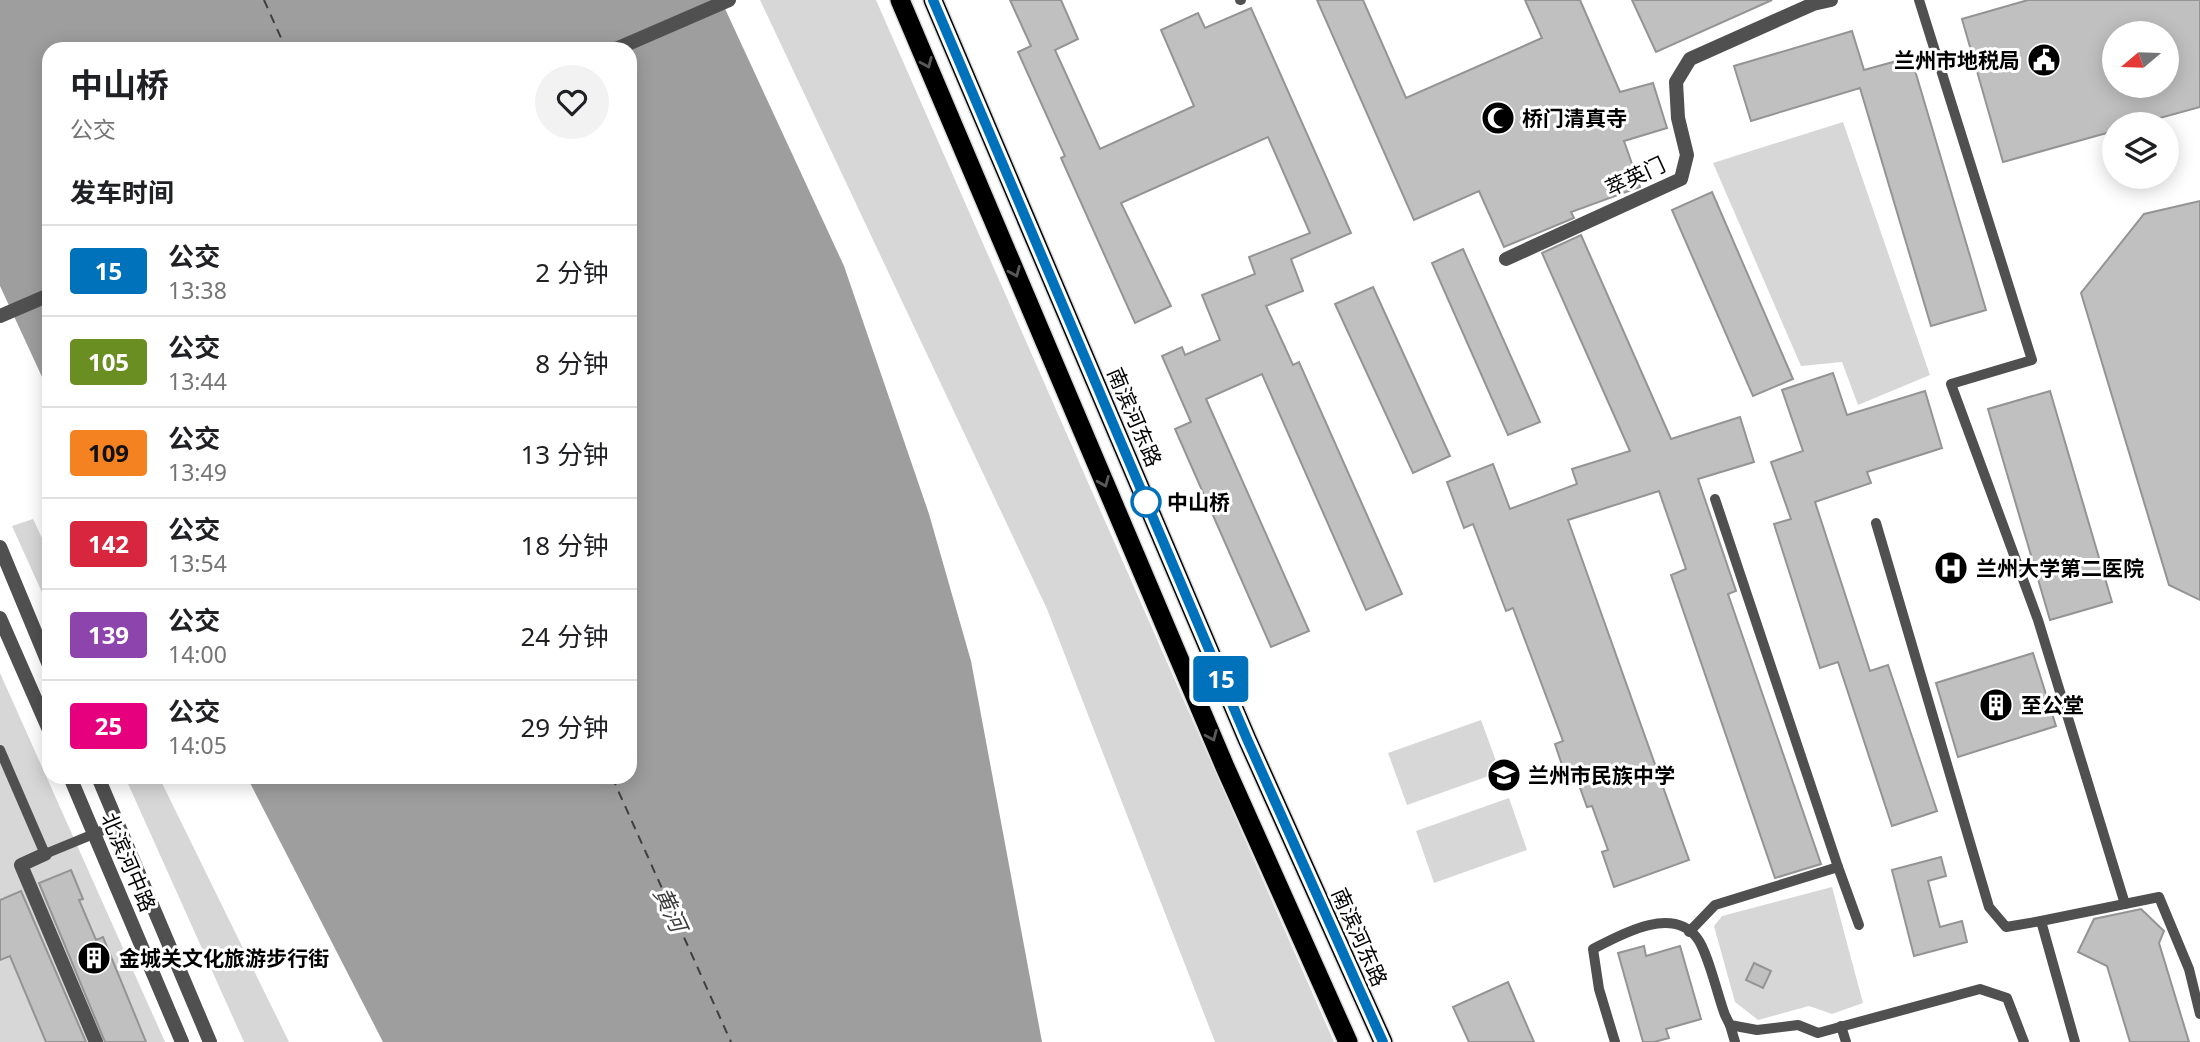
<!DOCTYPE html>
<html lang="zh">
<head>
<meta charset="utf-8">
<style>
  body { margin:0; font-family:"Noto Sans","Noto Sans SC",sans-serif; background:#f2f2f2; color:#202124; height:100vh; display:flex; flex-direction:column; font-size:26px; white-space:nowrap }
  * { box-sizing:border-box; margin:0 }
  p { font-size:23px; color:#757577 }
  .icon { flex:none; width:38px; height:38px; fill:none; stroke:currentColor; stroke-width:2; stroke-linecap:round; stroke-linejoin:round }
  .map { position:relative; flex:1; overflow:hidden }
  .drawer { position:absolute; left:42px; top:42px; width:595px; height:742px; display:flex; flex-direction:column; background:#fff; border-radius:21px; box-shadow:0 4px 18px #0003 }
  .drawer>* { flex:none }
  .badge { padding:0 14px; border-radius:5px; font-size:24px; line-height:46px }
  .needle { width:46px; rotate:251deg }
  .tools { position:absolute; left:2102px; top:21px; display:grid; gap:14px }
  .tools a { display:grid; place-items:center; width:77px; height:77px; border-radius:50%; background:#fff; box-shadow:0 4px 18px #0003; font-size:35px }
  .map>.badge { position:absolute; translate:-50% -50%; box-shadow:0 0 0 4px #fff }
  h2 { padding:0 28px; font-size:26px; line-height:63px }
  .round { display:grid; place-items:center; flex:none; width:74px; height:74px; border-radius:37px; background:#f2f2f2 }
  .summary { display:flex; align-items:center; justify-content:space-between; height:119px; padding:0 28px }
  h1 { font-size:33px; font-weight:700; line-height:52px }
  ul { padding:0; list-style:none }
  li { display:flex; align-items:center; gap:21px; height:91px; padding:0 28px; border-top:2px solid #e0e0e0 }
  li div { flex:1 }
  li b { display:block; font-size:26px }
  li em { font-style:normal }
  li .badge { min-width:77px; font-weight:700; text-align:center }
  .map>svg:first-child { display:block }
</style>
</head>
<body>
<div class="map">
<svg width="2200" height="1042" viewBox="0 0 2200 1042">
  <rect width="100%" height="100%" fill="#fff"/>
  <g fill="#d7d7d7">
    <path d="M760 0H876L1334 1042H1215L1047 609Z"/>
    <path d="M1843 122 1930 375 1858 405 1842 362 1801 366 1713 163Z"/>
    <path d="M33 519 49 553V608L12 526Z"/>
    <path d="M0 673 165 1042H0Z"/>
    <path d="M1481 720 1500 772 1407 805 1388 753Z"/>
    <path d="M125 777H159L289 1042H244Z"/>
    <path d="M1509 798 1527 850 1434 883 1416 831Z"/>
    <path d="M1832 887 1863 1003 1832 1014 1809 1006 1758 1020 1735 1002 1714 926 1722 916Z"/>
  </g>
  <path fill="#9e9e9e" d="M0 0H721L844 266 929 514 971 661 1042 1042H383L247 777H630V49H49V392L0 286Z"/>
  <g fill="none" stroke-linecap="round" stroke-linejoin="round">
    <g stroke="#3f3f3f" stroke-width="2" stroke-dasharray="9 7" stroke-linecap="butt">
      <path d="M264 0 286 49"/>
      <path d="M612 777 731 1042"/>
    </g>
  </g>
  <g fill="#c0c0c0" stroke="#949494" stroke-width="2" fill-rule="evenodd">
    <path d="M1010 0H1061L1078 39 1055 50 1100 149 1194 106 1161 30 1198 13 1205 28 1251 8 1351 233 1291 259 1303 291 1266 306 1293 365 1299 362 1402 594 1366 610 1262 374 1206 399 1309 631 1271 647 1175 429 1191 422 1162 356 1182 347 1185 355 1220 340 1202 295 1255 274 1249 257 1310 233 1268 137 1121 203 1171 306 1135 323 1061 158 1065 156 1018 52 1031 46Z"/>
    <path d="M1317 0H1363L1406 98 1542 38 1525 0H1580L1620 92 1653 83 1667 128 1624 141 1640 187 1571 212 1574 218 1504 247 1479 191 1414 220Z"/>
    <path d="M1632 0H1772L1656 52Z"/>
    <path d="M2028 0H2200V107L2138 124H2114V131L2003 162 1962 19ZM2114 33H2166V86H2114Z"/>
    <path d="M1852 31 1864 70 1911 57 1986 310 1931 326 1860 88 1751 121 1734 66Z"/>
    <path d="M1712 192 1793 379 1753 396 1672 210Z"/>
    <path d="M2200 201V600L2169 585 2081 293 2144 214Z"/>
    <path d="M1581 235 1671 439 1740 417 1754 462 1698 479 1736 591 1728 594 1821 864 1775 878 1671 575 1686 569 1659 491 1568 520 1689 860 1614 887 1602 852 1608 850 1592 806 1587 807 1575 774 1566 777 1555 744 1563 741 1513 608 1506 611 1473 524 1464 528 1447 482 1493 464 1510 509 1577 484 1572 469 1630 451 1542 253Z"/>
    <path d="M1463 249 1540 422 1508 435 1432 263Z"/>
    <path d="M1373 287 1450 456 1413 473 1335 304Z"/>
    <path d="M1833 373 1847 415 1925 391 1942 448 1867 472 1871 483 1815 502 1870 671 1888 665 1937 811 1892 826 1838 662 1820 668 1774 524 1791 519 1771 462 1803 451 1782 390Z"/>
    <path d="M2050 391 2112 602 2050 620 1988 409Z"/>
    <path d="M2033 653 2056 726 1958 757 1936 683Z"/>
    <path d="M1941 857 1946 876 1928 881 1940 927 1962 921 1967 942 1914 956 1892 870Z"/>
    <path d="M71 870 83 899 79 900 96 940 103 937 146 1042H105L39 883Z"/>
    <path d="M21 891 86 1042H46L10 956 0 960V900Z"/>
    <path d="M2141 909 2164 931 2159 943 2189 1042H2130L2107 966 2078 952 2094 919Z"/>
    <path d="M1644 946 1646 956 1680 946 1701 1019 1666 1029 1669 1038 1654 1042H1643L1618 953Z"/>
    <path d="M1754 963 1771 971 1763 988 1746 980Z"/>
    <path d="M1508 982 1534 1042H1469L1453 1007Z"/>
  </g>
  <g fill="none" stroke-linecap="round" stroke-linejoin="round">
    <defs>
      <g id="trunk">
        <path d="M900 0 1225 767 1348 1042"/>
        <path d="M933 0 1247 739 1383 1042"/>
      </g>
    </defs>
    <use href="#trunk" stroke="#dbdbdb" stroke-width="22"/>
    <g stroke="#505050" stroke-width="10">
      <path d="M1240 0H1241"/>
      <path d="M1919 0 2032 360 1951 384 2038 620 2125 904"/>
      <path d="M1876 523 1989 907 2006 927 2041 921"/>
      <path d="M0 750 45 854 118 824"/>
      <path d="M1838 867 1859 925"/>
      <path d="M1689 932 1715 905 1838 867 1715 499"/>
      <path d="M1730 1025 1735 1042"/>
      <path d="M1841 1026 1846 1042"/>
      <path d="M1615 1042 1599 989 1593 949C1620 935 1672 905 1697 938 1708 952 1718 997 1725 1015L1730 1025 1757 1030 1798 1025 1818 1033 1980 989 2007 998 2024 1042"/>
      <path d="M2075 1042 2041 921 2159 897 2189 969 2200 1014"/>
    </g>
    <g stroke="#505050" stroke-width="14">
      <path d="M616 49 729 0"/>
      <path d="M0 316 49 295"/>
      <path d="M0 547 49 665"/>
      <path d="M0 618 49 730"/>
      <path d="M70 777 182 1042"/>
      <path d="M98 777 210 1042"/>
      <path d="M45 854 21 865 96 1042"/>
    </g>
    <path stroke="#505050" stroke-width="14" d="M1506 259 1681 179 1687 155 1678 118 1676 82 1690 59 1813 4 1831 0"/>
    <use href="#trunk" stroke="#000" stroke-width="19"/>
  </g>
  <defs><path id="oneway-chevron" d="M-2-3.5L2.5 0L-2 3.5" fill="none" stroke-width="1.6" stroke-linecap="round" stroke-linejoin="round" transform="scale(1.75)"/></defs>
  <g stroke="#595959">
    <use href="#oneway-chevron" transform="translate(927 63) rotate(67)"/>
    <use href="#oneway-chevron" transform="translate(1015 272) rotate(67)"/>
    <use href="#oneway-chevron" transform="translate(1104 482) rotate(67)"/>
    <use href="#oneway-chevron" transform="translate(1212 736) rotate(67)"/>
  </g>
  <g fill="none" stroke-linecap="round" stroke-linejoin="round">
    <defs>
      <path id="line" d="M933 0 1247 739 1383 1042"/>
    </defs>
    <use href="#line" stroke="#fff" stroke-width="16"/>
    <use href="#line" stroke="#0072bc" stroke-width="10"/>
  </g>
  <defs>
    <symbol id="civic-disc" viewBox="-11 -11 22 22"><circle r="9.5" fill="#000" stroke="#fff"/><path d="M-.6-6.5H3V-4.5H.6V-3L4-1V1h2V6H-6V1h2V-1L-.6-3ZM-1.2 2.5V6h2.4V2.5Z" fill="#fff"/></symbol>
    <symbol id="mosque-disc" viewBox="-11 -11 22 22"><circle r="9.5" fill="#000" stroke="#fff"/><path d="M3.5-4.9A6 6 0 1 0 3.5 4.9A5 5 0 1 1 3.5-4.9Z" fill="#fff"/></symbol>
    <symbol id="hospital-disc" viewBox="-11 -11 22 22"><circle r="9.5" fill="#000" stroke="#fff"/><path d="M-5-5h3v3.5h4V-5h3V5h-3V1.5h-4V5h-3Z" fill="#fff"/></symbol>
    <symbol id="building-disc" viewBox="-11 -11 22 22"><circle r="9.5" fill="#000" stroke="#fff"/><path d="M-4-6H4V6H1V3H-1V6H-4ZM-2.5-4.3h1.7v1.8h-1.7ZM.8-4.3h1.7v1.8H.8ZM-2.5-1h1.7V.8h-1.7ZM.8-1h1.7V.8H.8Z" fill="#fff"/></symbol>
    <symbol id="school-disc" viewBox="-11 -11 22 22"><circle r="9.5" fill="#000" stroke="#fff"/><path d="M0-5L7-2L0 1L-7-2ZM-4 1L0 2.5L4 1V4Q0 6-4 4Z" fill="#fff"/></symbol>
  </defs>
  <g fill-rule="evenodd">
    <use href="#civic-disc" x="2025" y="41" width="38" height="38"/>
    <use href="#mosque-disc" x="1479" y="99" width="38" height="38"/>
    <use href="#hospital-disc" x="1932" y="549" width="38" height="38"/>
    <use href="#building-disc" x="1977" y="686" width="38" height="38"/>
    <use href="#school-disc" x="1485" y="756" width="38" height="38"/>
    <use href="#building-disc" x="75" y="939" width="38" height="38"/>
  </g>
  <circle fill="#fff" stroke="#0072bc" stroke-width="3.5" cx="1146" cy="502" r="14"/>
  <g text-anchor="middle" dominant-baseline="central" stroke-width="6" stroke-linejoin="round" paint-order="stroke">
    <g font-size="21" font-weight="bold" fill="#000" stroke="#fff" text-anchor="start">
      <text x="2020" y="60" text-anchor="end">兰州市地税局</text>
      <text x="1522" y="118">桥门清真寺</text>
      <text x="1976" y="568">兰州大学第二医院</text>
      <text x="2021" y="705">至公堂</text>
      <text x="1528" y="775">兰州市民族中学</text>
      <text x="119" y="958">金城关文化旅游步行街</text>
    </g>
    <g font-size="21" fill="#000" stroke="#fff">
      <text transform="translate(1635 176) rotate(-25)">萃英门</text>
      <text transform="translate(1135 417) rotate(67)">南滨河东路</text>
      <text transform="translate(129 862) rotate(67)">北滨河中路</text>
      <text transform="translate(1360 937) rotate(66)">南滨河东路</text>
    </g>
    <g font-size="21" font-weight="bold" fill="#000" stroke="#fff" text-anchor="start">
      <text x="1167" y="502">中山桥</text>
    </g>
    <g font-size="23" font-style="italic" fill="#3f3f3f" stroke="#fff">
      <text transform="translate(671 909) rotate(65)">黄河</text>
    </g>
  </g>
</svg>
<div class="tools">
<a><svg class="needle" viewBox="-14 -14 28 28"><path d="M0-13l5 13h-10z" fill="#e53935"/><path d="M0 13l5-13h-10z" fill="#757577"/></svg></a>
<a><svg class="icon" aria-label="layers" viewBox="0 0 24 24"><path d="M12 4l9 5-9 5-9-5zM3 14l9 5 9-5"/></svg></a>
</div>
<b class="badge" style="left:1221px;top:679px;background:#0072bc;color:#fff">15</b>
<section class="drawer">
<div class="summary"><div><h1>中山桥</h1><p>公交</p></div><a class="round"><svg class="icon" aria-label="heart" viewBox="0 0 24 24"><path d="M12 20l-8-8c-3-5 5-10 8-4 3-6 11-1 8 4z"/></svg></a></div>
<h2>发车时间</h2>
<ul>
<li><span class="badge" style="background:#0072bc;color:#fff">15</span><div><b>公交</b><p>13:38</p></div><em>2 分钟</em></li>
<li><span class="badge" style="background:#6b8e23;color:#fff">105</span><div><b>公交</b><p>13:44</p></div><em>8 分钟</em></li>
<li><span class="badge" style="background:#f58220;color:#111">109</span><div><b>公交</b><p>13:49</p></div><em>13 分钟</em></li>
<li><span class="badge" style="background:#d7263d;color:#fff">142</span><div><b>公交</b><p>13:54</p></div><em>18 分钟</em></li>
<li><span class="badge" style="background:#8e44ad;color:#fff">139</span><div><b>公交</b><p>14:00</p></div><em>24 分钟</em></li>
<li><span class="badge" style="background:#e6007e;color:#fff">25</span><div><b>公交</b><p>14:05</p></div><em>29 分钟</em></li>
</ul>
</section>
</div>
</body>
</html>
